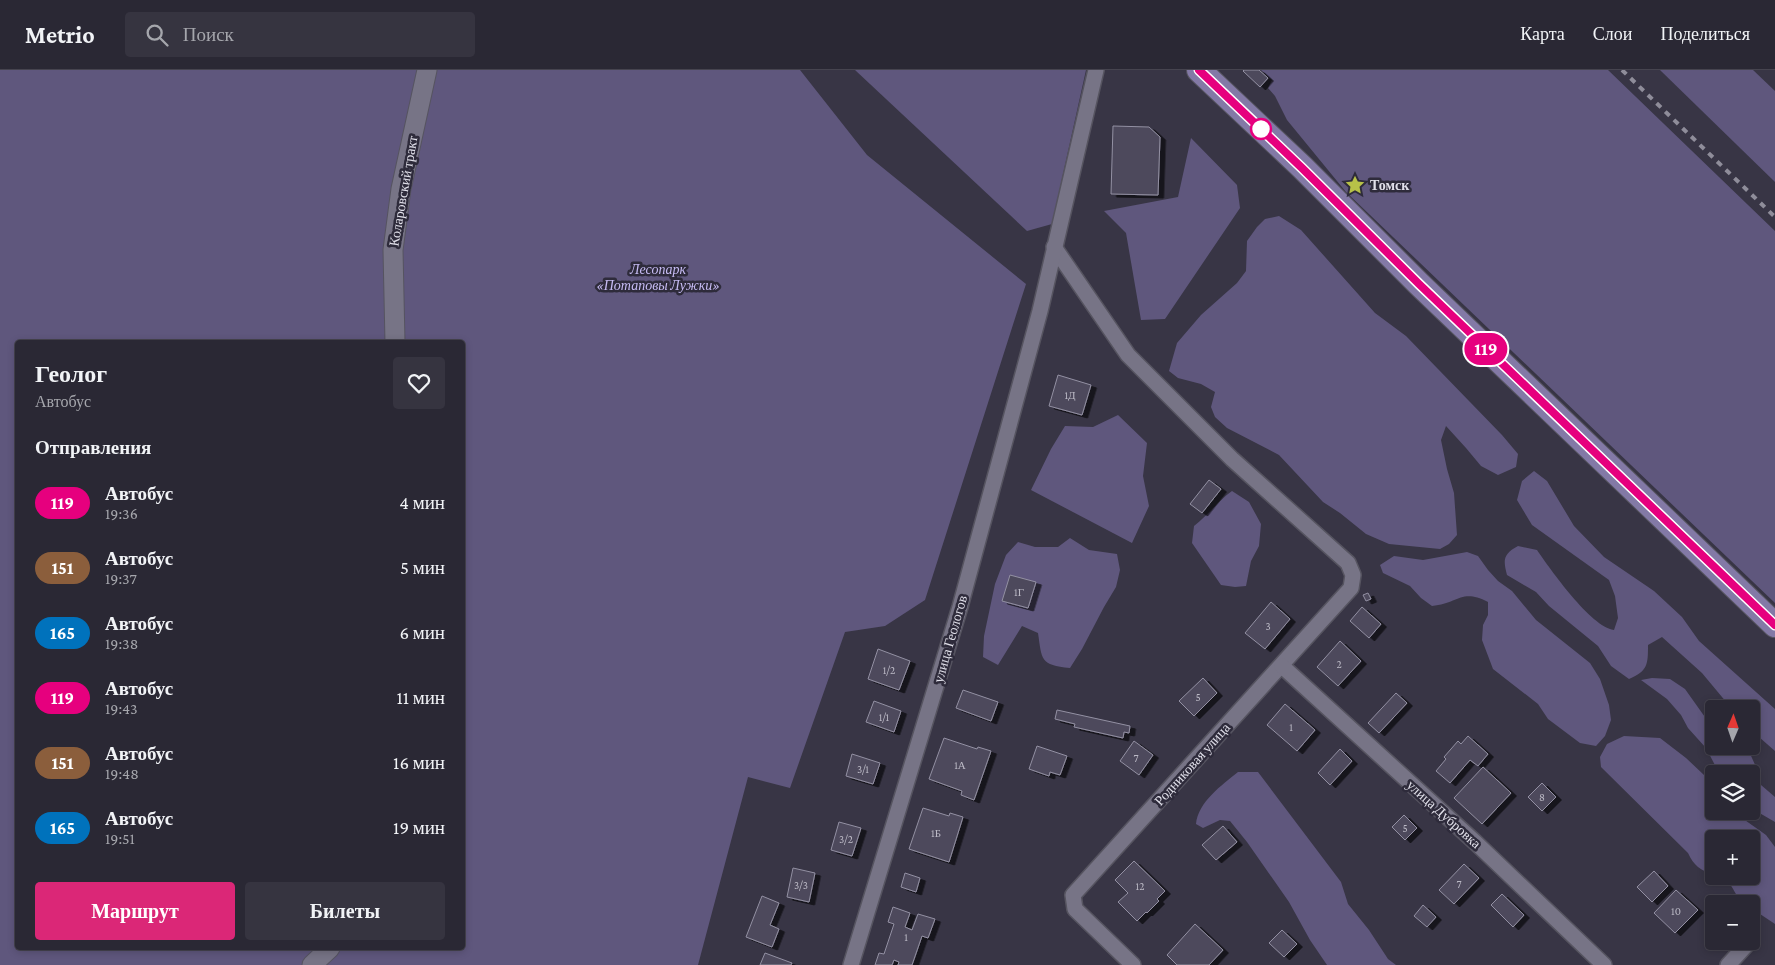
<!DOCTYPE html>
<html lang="ru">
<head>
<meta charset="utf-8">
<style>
  body { margin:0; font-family:"Crimson Pro",serif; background:#363440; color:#f1f3f6; height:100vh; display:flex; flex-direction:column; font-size:19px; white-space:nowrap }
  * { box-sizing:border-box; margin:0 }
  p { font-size:16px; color:#a5a6ac }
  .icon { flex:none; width:28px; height:28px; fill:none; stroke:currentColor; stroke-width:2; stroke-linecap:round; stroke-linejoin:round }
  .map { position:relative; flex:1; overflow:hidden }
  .drawer { position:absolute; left:15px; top:270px; width:450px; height:610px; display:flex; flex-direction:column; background:#2a2834; border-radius:5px; box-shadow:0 2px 8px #0003,0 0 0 1px #46444f }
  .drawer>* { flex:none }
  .badge { padding:0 10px; border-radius:16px; font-size:18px; line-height:32px }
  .needle { width:32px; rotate:2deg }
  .buttons { position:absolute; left:1705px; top:630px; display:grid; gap:10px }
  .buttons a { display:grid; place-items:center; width:55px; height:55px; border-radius:5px; background:#2a2834; box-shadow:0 2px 8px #0003,0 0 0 1px #46444f; font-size:25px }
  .map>.badge { position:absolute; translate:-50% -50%; box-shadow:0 0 0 2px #fff }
  h2 { padding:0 20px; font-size:19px; line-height:45px }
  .round { display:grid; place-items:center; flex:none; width:52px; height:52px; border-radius:5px; background:#363440 }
  .summary { display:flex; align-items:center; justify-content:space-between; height:85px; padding:0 20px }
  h1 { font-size:24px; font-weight:800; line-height:38px }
  .button { display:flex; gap:10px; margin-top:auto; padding:10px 20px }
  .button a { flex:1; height:58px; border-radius:5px; background:#db2777; color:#fff; font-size:20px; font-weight:800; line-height:58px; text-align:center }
  .button a+a { background:#363440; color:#f1f3f6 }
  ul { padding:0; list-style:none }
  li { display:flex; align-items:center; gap:15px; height:65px; padding:0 20px }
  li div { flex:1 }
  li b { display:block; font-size:19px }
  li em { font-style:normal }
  li .badge { min-width:55px; font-weight:700; text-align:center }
  header { display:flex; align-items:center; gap:30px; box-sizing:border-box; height:70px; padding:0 25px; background:#2a2834; border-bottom:1px solid #46444f }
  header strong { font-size:24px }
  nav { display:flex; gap:28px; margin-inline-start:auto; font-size:18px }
  .search { width:350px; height:45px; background:#363440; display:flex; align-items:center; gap:12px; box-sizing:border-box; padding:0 18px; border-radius:5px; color:#a5a6ac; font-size:19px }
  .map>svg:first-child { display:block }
</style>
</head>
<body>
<header>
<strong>Metrio</strong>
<div class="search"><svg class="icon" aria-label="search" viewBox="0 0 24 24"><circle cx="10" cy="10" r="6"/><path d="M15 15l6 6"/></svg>Поиск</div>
<nav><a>Карта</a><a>Слои</a><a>Поделиться</a></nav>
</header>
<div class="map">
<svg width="1775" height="895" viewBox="0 0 1775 895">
  <defs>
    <filter id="shadow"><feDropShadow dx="5.5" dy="3" stdDeviation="0" flood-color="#0009"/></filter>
  </defs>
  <rect width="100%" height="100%" fill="#383545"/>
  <g fill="#5f577d" fill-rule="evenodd">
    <path d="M0 0H800L867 85 1026 214 925 530 885 556 845 562 790 718 748 707 698 895H0ZM18 272H462V878H18Z"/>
    <path d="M855 0H1086L1052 154 1027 161Z"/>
    <path d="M1261 0H1608L1775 161V533L1346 122 1287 50 1275 26 1268 18 1272 10Z"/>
    <path d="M1660 0H1753L1775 21V112Z"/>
    <path d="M1191 68 1237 115 1240 138 1165 249 1141 250 1126 163 1104 141 1178 127Z"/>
    <path d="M1279 146 1301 160 1375 243 1406 266 1502 365 1518 384 1516 397 1498 405 1481 396 1466 378 1446 356 1441 370 1447 399 1454 423 1457 465 1449 474 1440 479 1389 474 1366 464 1340 443 1323 432 1279 385 1227 358 1215 347 1211 337 1215 322 1201 314 1178 308 1169 301 1177 273 1201 245 1237 213 1246 201 1247 171 1257 157 1265 149Z"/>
    <path d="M1118 345 1147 373 1143 406 1149 436 1132 473 1031 420 1051 379 1065 356 1093 357Z"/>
    <path d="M1534 401 1547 411 1574 456 1604 487 1654 521 1682 547 1699 571 1775 639V681L1751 660V639H1732L1702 603 1662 567 1648 575C1648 594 1648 601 1629 609L1611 596 1598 576 1549 536 1536 522 1507 505C1503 490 1503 484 1518 476L1537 480C1550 499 1591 557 1614 560L1618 548 1615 526 1609 510 1532 455 1517 430 1522 411Z"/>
    <path d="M1232 421 1249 432 1261 454 1259 476 1251 491 1246 516 1235 517 1221 515 1192 473 1194 456C1208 445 1218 431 1232 421Z"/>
    <path d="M1070 468 1089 480 1117 484 1120 500 1116 517 1104 537 1082 579 1070 598C1040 595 1042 590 1038 563L1022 556 998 595 983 587 984 566 995 514 1006 485 1018 472 1035 477H1058Z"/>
    <path d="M1467 482 1478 486 1488 500 1498 511 1512 521 1536 550 1590 593 1600 609 1609 635 1611 650 1605 666 1596 676 1580 673 1548 649 1538 634 1493 599 1482 570 1483 555 1488 545V532C1461 518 1458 534 1432 536L1421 528 1410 516 1383 503 1380 495 1394 486 1423 490Z"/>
    <path d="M1652 608 1670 609 1685 619 1712 657 1714 660V676H1738L1748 679 1756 697 1761 715 1775 727V752L1756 741 1751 736V704H1722L1717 699 1706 678 1688 658 1681 645 1667 629 1641 610Z"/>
    <path d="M1624 666 1660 668 1686 688 1704 705 1714 717V741H1736L1742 748 1766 765 1775 777V854L1751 838V834C1737 834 1736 820 1728 812 1725 809 1719 808 1716 806H1751V769H1714V805C1700 800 1694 796 1688 783L1601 697 1600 687 1607 674Z"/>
    <path d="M1238 702H1258L1341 812 1348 834 1369 860 1388 889 1396 895H1327L1310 870 1289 832 1247 772 1230 751 1220 750 1203 758 1196 754C1198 732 1222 715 1238 702Z"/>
  </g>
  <g fill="#4d4a5b" stroke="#9390a3" filter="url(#shadow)">
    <path d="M1244 0H1259L1268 8 1260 17 1243 1Z"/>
    <path d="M1113 56 1149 57 1160 67 1158 125 1111 124Z"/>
    <path d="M1058 305 1091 315 1082 345 1049 336Z"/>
    <path d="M1209 410 1221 419 1202 443 1190 434Z"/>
    <path d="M1010 505 1036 512 1028 538 1002 531Z"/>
    <path d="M1368 523 1371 529 1366 531 1363 525Z"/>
    <path d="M1271 532 1290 549 1265 579 1245 563Z"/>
    <path d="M1362 537 1381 554 1369 568 1350 551Z"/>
    <path d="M1340 571 1361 591 1338 616 1317 597Z"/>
    <path d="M878 579 910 591 899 620 868 609Z"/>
    <path d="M1203 608 1217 623 1194 646 1179 631Z"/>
    <path d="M963 620 998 632 991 651 956 638Z"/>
    <path d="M1396 623 1407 633 1379 663 1368 653Z"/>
    <path d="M874 631 901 641 894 662 866 652Z"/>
    <path d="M1285 634 1315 660 1297 681 1267 655Z"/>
    <path d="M1057 640 1130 656 1129 663 1124 662 1123 668 1074 657 1075 654 1055 649Z"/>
    <path d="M1468 666 1488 684 1478 696 1470 690 1450 713 1436 701 1446 689 1444 687 1458 671 1461 674Z"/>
    <path d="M944 668 977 679 978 677 991 681 974 730 961 725 962 721 929 709Z"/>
    <path d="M1134 671 1153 685 1139 705 1120 691Z"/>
    <path d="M1037 676 1067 686 1060 705 1050 702 1049 706 1029 699Z"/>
    <path d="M1340 679 1352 691 1330 715 1318 703Z"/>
    <path d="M852 684 880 693 873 714 846 706Z"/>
    <path d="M1483 697 1511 723 1482 754 1454 728Z"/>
    <path d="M1542 713 1556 727 1542 741 1528 727Z"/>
    <path d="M923 738 949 746 950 743 963 747 949 792 909 779Z"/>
    <path d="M1404 745 1417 758 1405 770 1392 757Z"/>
    <path d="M839 752 861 758 852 786 831 780Z"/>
    <path d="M1223 756 1237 772 1216 790 1202 775Z"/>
    <path d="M1134 791 1165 821 1157 829 1159 831 1147 843 1146 842 1137 851 1118 832 1128 823 1115 810Z"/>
    <path d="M1464 794 1479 808 1454 834 1439 820Z"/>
    <path d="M793 798 815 803 809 832 787 827Z"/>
    <path d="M1654 801 1668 816 1652 832 1637 817Z"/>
    <path d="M905 803 920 808 916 822 901 817Z"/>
    <path d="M1676 820 1698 840 1675 863 1654 843Z"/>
    <path d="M1502 824 1524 845 1513 857 1491 835Z"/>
    <path d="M762 826 779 833 770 855 779 859 772 877 746 867Z"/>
    <path d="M1423 835 1436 847 1427 857 1414 846Z"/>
    <path d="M893 837 910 843 905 857 912 860 918 844 935 849 928 868 922 866 912 895H898L899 892 894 890 892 895H875L879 883 884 884 894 854 888 852Z"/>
    <path d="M1195 854 1223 880 1209 895H1177L1167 885Z"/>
    <path d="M1282 860 1297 874 1284 887 1269 873Z"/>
    <path d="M765 883 792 893 791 895H760Z"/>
  </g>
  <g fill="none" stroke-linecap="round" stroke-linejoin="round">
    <defs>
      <g id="minor">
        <path d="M1054 177 1128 285 1232 389 1348 493 1353 505 1351 518 1073 825 1075 839 1133 895"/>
        <path d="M1282 596 1475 772 1604 895"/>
        <path d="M851 895 960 537 1040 241 1096 0"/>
        <path d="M1728 895 1750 871"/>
      </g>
      <g id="tertiary">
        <path d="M395 272 393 180 401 119 427 0"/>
        <path d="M312 895 330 878"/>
      </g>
      <path id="primary" d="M1199 0 1302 97 1419 214 1775 555"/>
    </defs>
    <use href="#minor" stroke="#565460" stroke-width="18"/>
    <use href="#tertiary" stroke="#565460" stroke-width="21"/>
    <use href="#primary" stroke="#565460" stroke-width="26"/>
    <use href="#minor" stroke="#777486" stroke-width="15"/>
    <use href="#tertiary" stroke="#777486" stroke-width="19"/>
    <use href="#primary" stroke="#8379a6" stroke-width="24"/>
    <path stroke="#8f8d9a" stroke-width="4" stroke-dasharray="6 6" stroke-linecap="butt" d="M1622 0 1775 147"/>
  </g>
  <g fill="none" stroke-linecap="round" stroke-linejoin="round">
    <defs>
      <path id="line" d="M1199 0 1302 98 1419 214 1775 555"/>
    </defs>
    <use href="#line" stroke="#fff" stroke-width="11"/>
    <use href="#line" stroke="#e6007e" stroke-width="8"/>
  </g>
  <defs>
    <symbol id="sight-bare" viewBox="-9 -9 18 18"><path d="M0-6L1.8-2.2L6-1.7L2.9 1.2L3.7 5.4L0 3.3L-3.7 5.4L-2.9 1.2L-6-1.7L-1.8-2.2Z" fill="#b7c148" stroke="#2e2b3b" stroke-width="2.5" paint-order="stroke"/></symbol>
  </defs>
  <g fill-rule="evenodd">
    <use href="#sight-bare" x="1341" y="101" width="28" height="28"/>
  </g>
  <circle fill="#fff" stroke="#e6007e" stroke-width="2.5" cx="1261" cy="59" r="10"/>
  <g text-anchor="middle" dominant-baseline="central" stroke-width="5" stroke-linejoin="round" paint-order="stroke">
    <g font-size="11" fill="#bcbac6">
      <text x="1070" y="325">1Д</text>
      <text x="1019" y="522">1Г</text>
      <text x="1268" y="556">3</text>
      <text x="1339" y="594">2</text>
      <text x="889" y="600">1/2</text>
      <text x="1198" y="627">5</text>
      <text x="884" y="647">1/1</text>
      <text x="1291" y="657">1</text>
      <text x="1136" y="688">7</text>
      <text x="960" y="695">1А</text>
      <text x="863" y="699">3/1</text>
      <text x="1542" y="727">8</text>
      <text x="1405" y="758">5</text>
      <text x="936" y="763">1Б</text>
      <text x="846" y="769">3/2</text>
      <text x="1459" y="814">7</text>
      <text x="801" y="815">3/3</text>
      <text x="1140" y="816">12</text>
      <text x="1676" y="841">10</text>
      <text x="906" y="867">1</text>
    </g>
    <g font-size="14" font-weight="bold" fill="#e1e0ea" stroke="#2e2b3b" text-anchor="start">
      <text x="1370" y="115">Томск</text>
    </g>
    <g font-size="14" fill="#e1e0ea" stroke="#2e2b3b">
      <text transform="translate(403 121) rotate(-80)">Коларовский тракт</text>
      <text transform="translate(950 569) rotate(-74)">улица Геологов</text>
      <text transform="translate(1192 694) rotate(-48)">Родниковая улица</text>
      <text transform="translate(1444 744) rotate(42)">улица Дубровка</text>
    </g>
    <g font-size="14" font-style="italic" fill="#c6bbf3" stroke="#2e2b3b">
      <text x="658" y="199">Лесопарк<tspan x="658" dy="16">«Потаповы Лужки»</tspan></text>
    </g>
  </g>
</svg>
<div class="buttons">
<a><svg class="needle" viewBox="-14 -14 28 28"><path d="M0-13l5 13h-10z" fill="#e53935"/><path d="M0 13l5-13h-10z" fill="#a5a6ac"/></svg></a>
<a><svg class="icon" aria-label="layers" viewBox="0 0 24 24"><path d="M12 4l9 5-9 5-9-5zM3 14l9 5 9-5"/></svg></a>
<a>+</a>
<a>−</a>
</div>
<b class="badge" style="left:1486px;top:279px;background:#e6007e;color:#fff">119</b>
<section class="drawer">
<div class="summary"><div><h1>Геолог</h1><p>Автобус</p></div><a class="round"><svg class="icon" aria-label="heart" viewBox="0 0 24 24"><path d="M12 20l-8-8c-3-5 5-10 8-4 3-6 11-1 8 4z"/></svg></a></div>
<h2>Отправления</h2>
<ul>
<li><span class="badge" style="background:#e6007e;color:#fff">119</span><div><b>Автобус</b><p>19:36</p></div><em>4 мин</em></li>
<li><span class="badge" style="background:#8b5e3c;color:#fff">151</span><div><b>Автобус</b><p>19:37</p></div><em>5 мин</em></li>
<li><span class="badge" style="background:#0072bc;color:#fff">165</span><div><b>Автобус</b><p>19:38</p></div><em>6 мин</em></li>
<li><span class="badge" style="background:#e6007e;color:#fff">119</span><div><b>Автобус</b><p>19:43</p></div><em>11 мин</em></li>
<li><span class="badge" style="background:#8b5e3c;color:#fff">151</span><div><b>Автобус</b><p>19:48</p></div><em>16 мин</em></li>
<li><span class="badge" style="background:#0072bc;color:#fff">165</span><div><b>Автобус</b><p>19:51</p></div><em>19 мин</em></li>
</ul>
<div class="button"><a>Маршрут</a><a>Билеты</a></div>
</section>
</div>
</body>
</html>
